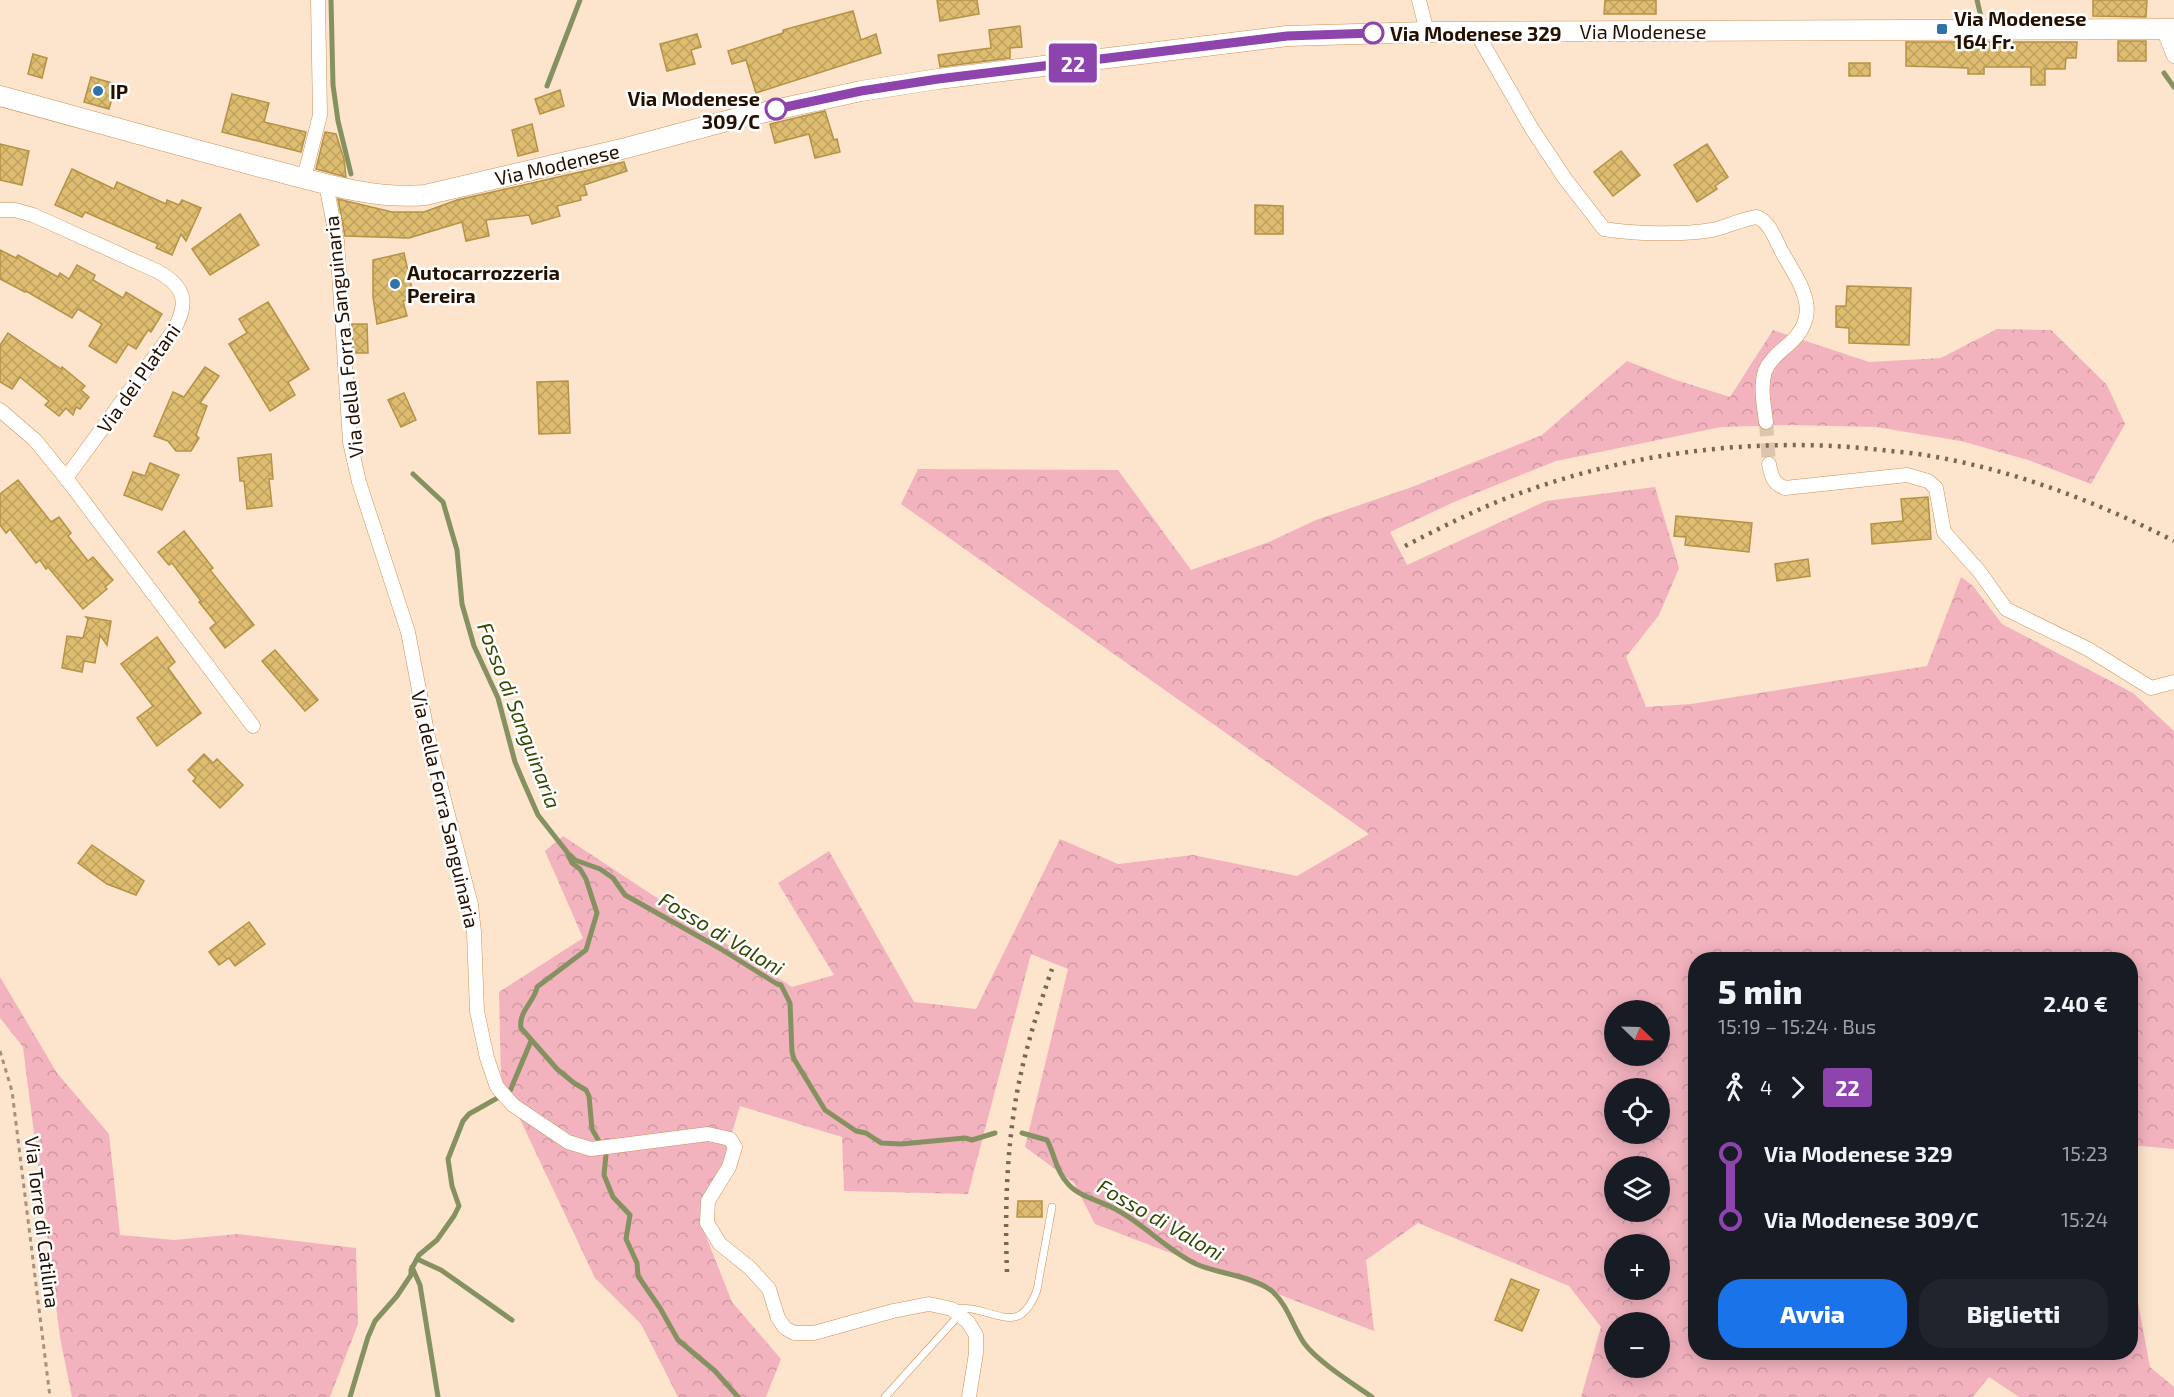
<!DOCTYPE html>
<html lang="it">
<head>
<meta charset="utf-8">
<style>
  body { margin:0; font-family:"Exo 2",sans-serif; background:#20242c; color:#f1f3f6; height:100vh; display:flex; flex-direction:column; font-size:22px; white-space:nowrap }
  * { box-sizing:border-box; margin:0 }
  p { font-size:20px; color:#9ea1a6 }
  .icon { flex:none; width:33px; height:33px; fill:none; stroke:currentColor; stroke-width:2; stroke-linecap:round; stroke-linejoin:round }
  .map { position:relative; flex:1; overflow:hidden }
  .panel { position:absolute; left:1688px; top:952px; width:450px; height:408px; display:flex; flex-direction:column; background:#171b24; border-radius:24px; box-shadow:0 3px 15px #0003 }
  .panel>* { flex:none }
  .badge { padding:0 12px; border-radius:4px; font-size:21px; line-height:39px }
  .needle { width:39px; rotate:113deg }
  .tools { position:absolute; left:1604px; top:1000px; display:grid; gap:12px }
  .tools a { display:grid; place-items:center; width:66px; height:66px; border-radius:50%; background:#171b24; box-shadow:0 3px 15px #0003; font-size:30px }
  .map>.badge { position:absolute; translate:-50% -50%; box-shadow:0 0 0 3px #fff }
  .legs { display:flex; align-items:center; gap:9px; height:66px; padding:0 30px; font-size:20px }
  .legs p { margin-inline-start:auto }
  .head { display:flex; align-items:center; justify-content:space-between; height:102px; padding:0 30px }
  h1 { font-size:33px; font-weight:800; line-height:45px }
  .cta { display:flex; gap:12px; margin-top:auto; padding:12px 30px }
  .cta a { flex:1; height:69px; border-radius:24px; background:#1a73e8; color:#fff; font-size:24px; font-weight:800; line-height:69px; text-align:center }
  .cta a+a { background:#20242c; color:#f1f3f6 }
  ul { padding:0 30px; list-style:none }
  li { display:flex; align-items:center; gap:21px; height:66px; font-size:22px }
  li i { display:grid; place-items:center; width:9px; height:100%; margin:0 8px; background:currentColor }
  li i::after { content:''; width:15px; height:15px; margin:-8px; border:4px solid; border-radius:50%; background:#171b24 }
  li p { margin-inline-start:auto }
  li:first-child i { background:linear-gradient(#0000 50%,currentColor 0) }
  li:last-child i { background:linear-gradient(currentColor 50%,#0000 0) }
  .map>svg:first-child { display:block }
</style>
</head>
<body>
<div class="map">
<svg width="2174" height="1397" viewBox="0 0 2174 1397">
  <defs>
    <pattern id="forest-crowns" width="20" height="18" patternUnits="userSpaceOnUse" patternTransform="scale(1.5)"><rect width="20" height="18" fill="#f2b3bf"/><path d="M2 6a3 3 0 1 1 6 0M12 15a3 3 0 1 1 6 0" fill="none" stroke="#cf99a2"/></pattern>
    <pattern id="building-cross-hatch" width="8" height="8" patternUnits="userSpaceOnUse" patternTransform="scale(1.5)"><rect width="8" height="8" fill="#debc70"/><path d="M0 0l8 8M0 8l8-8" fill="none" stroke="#bea15f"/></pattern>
  </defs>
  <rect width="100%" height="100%" fill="#fde4cc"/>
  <g fill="url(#forest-crowns)" fill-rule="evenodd">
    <path d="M1997 329 2051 330 2107 385 2125 424 2091 484 2028 460 1961 441 1876 427 1790 425 1721 427 1556 461 1454 502 1390 532 1407 565 1546 501 1655 487 1679 568 1659 615 1626 657 1646 707 1691 704 1927 666 1961 577 1973 586 2002 624 2133 693 2174 731V1149L2130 1145V960H1695V1353H2130V1260L2150 1367 2174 1387V1397H2019L1989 1377 1973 1397H1581L1601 1327 1569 1286 1418 1223 1366 1260 1374 1331 1095 1224 1074 1183 1025 1147 1068 969 1031 954 968 1194 844 1191 842 1137 740 1106 703 1229 732 1302 781 1359 766 1397H678L641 1324 595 1278 501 1079 499 992 583 938 545 851 563 836 792 987 834 975 778 883 829 851 914 1002 976 1009 1060 839 1118 864 1193 855 1297 876 1369 834 901 504 918 469 1118 470 1191 570 1269 542 1316 520 1412 487 1542 435 1627 361 1673 379 1730 397 1773 330 1869 362 1941 358ZM1614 1011H1659V1056H1614ZM1614 1089H1659V1134H1614ZM1614 1167H1659V1212H1614ZM1614 1245H1659V1290H1614ZM1614 1323H1659V1368H1614Z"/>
    <path d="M0 977 57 1073 109 1134 120 1235 174 1240 238 1234 356 1248 358 1324 330 1397H72L60 1337 23 1047 0 1018Z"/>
  </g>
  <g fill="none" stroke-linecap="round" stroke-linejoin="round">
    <g stroke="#869161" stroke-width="5">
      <path d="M331 0 333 85 338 121 351 174"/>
      <path d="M1977 0 1982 21"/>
      <path d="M2164 73 2174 87"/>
      <path d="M547 86 580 0"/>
      <path d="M413 474 443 502 457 550 462 604 474 646 498 698 515 762 523 781 538 815 567 852 572 863 580 869 586 879 597 913 586 950 537 987C535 1001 518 1012 521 1028L557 1069 574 1083 586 1090 589 1096 592 1129 606 1154 604 1175 613 1197 630 1215 626 1239 637 1263 638 1276 660 1308 678 1340 715 1371 738 1397"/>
      <path d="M570 855 575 860 600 869 613 878 625 895 721 949 777 984 781 985 790 1003 792 1052 794 1059 825 1110 856 1131 866 1133 881 1143 901 1144 965 1138 972 1140 995 1133"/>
      <path d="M1022 1133 1047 1140C1055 1155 1056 1172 1069 1185 1080 1197 1102 1201 1117 1210 1145 1225 1167 1250 1196 1264 1218 1274 1255 1276 1273 1292 1288 1306 1293 1327 1304 1343 1317 1361 1352 1383 1372 1397"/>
      <path d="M417 1259 441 1270 512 1320"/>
      <path d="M412 1267 420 1285 438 1397"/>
      <path d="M350 1397 368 1337 375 1321 397 1296 411 1275V1270L419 1255 437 1240 454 1216 459 1206 452 1186 448 1159 463 1121 469 1114 510 1091 531 1041"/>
    </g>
  </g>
  <g fill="url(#building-cross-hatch)" stroke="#b49346" stroke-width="1.5">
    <path d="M937 0H977L979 14 940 21Z"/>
    <path d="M1605 0H1656V14H1604Z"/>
    <path d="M2093 0H2147L2146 17 2093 16Z"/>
    <path d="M853 11 861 40 876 34 881 53 756 93 746 60 732 64 728 51 783 33V30Z"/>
    <path d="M1020 26 1022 47 1010 48V58L940 67 938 55 991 48 989 30Z"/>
    <path d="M697 34 701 47 691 50 695 64 667 71 660 44Z"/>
    <rect x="2118" y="41" width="28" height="20"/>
    <path d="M1906 42H2077L2076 58H2066L2065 69H2045V85H2031V67H1984V74H1968V68L1906 66Z"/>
    <path d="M33 54 47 58 42 78 28 74Z"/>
    <rect x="1849" y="63" width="21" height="13"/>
    <path d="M91 77 116 84 109 109 84 102Z"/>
    <path d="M560 90 564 106 540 114 535 99Z"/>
    <path d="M232 94 269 103 264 122 306 132 301 152 222 132Z"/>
    <path d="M825 111 834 140 837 139 840 152 815 158 809 134 775 143 770 124Z"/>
    <path d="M532 124 538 151 518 156 512 130Z"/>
    <path d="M325 132 336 134 344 159 346 177 316 169Z"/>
    <path d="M0 144 29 151 22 185 0 180Z"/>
    <path d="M1707 144 1728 177 1715 186 1717 189 1697 202 1674 165Z"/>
    <path d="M1621 151 1640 175 1613 196 1594 172Z"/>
    <path d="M624 162 627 171 584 185 587 195 580 196 581 200 557 206 560 216 532 224 529 215 486 220 489 236 466 241 462 222 409 238 345 236 338 199 392 212H424L457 200Z"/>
    <path d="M72 169 114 189 117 182 166 204 167 200 179 205 182 200 201 208 186 241 181 234 172 255 156 248 158 244 85 212 82 217 55 205Z"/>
    <path d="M1255 205 1283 206V234H1255Z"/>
    <path d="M240 214 259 245 210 275 192 249Z"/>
    <path d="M0 250 16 258 18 255 58 277 60 273 69 279 77 265 95 275 93 280 123 298 126 292 162 314 151 332 148 330 136 349 128 344 116 363 89 346 102 324 78 309 72 318 26 291 25 292 0 279Z"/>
    <path d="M404 253 414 298 403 301 407 316 377 324 373 297V260Z"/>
    <path d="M1847 286 1911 288 1909 345 1849 343V328L1836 327V306H1846Z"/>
    <path d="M268 302 309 369 288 382 295 395 270 411 229 344 247 333 239 319Z"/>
    <path d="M352 324H367L368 353H353Z"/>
    <path d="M8 333 61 369 62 367 85 386 81 390 89 397 80 409 76 407 73 415 66 408 59 416 45 405 49 401 20 377 12 389 0 382V345Z"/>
    <path d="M205 367 219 376 200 403 207 406 196 435 199 438 191 451H176L168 441 154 436 173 392 184 397Z"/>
    <path d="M568 381 570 433 539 434 537 382Z"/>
    <path d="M404 393 416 420 401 427 388 400Z"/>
    <path d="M271 454 273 479H269L272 506 247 509 244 481H240L238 458Z"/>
    <path d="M150 463 179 475 162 510 124 495 133 472 145 476Z"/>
    <path d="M18 480 51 522 59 517 71 533 68 536 88 561 93 557 113 580 105 587 107 589 83 609 48 567 46 569 40 560 36 563 10 529 6 533 0 525V494Z"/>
    <path d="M1928 497 1931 539 1872 544 1871 524 1903 521 1901 499Z"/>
    <path d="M1676 516 1752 523 1749 552 1685 545 1686 537 1674 536Z"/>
    <path d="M184 531 213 568 210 570 254 625 225 648 210 628 216 623 199 602 201 601 172 563 169 565 158 552Z"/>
    <path d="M1808 559 1810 576 1777 581 1775 564Z"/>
    <path d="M86 617 111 621 107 645 100 635 95 663 84 661 82 672 62 668 67 636 83 638 88 619Z"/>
    <path d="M157 637 175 662 168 668 201 713 157 746 137 718 153 706 121 664Z"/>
    <path d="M275 650 318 700 305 711 262 661Z"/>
    <path d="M204 754 213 763 217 759 243 785 220 808 193 781 196 778 188 770Z"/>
    <path d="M92 845 144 881 136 895 107 884 78 863Z"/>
    <path d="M249 922 265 944 235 966 229 958 219 965 209 952Z"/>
    <path d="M1018 1201H1042V1217H1017Z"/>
    <path d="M1511 1279 1539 1290 1522 1331 1495 1320Z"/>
  </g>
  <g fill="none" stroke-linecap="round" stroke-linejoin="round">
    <path stroke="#ddc4ad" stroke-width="14" stroke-dasharray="14 7" stroke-linecap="butt" d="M1766 422 1769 464"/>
    <defs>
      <g id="lane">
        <path d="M953 1308C961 1308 969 1308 977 1310 1007 1318 1023 1328 1037 1290L1052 1207"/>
        <path d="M885 1397 959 1315"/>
      </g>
      <g id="street">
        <path d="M1419 0 1427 32"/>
        <path d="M2163 29 2174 56"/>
        <path d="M1476 32 1532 129 1566 180 1604 229C1634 234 1682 235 1712 230 1727 227 1741 219 1757 217 1770 222 1776 241 1783 254 1801 285 1823 314 1789 344 1780 352 1770 359 1765 371 1760 387 1764 406 1766 422"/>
        <path d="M304 178 320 115 318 0"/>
        <path d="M326 184 337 241 350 442 359 482 408 632 428 737 471 905 474 932 477 1011 487 1058 497 1087 513 1105 568 1142 591 1149 708 1134 730 1139 735 1147 729 1167 708 1201 707 1223 720 1244 750 1268 769 1289 778 1318 785 1328 794 1333H814L893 1311 929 1304 952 1309 968 1322 976 1335V1353L969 1397"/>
        <path d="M0 210H15L33 215 157 271C187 287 189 305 172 333L66 478"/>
        <path d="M0 410 35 440 66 478 253 726"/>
        <path d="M1769 464C1771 475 1773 484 1785 488L1907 475 1928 481 1936 488 1944 532 1979 571 2006 609 2088 649 2151 688 2174 682"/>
      </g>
      <path id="secondary" d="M0 96C88 120 176 145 264 168 316 181 371 200 425 195L626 148 734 119 861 91 938 79 1287 36 1427 32 2174 29"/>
    </defs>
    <use href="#lane" stroke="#cd9357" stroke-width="8"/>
    <use href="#street" stroke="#cd9357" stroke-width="15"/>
    <use href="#secondary" stroke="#cd9357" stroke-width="21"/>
    <path stroke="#a8907b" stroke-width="3" stroke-dasharray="4.5 4.5" stroke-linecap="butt" d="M0 1051 12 1091 50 1397"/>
    <use href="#lane" stroke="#fff" stroke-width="7"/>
    <use href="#street" stroke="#fff" stroke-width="14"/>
    <use href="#secondary" stroke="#fff" stroke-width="20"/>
    <g stroke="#7c6552" stroke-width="4.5" stroke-dasharray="3 6" stroke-linecap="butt">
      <path d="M1405 546C1440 528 1475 510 1512 496 1630 452 1756 436 1882 450 1898 452 1915 453 1931 456 2016 471 2097 502 2174 541"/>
      <path d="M1007 1272C1005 1218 1006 1165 1014 1111 1021 1062 1036 1015 1052 969"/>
    </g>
  </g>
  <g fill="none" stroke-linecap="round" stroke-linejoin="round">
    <defs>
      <path id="line-1" d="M776 109 861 91 938 79 1287 36 1373 33"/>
    </defs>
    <use href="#line-1" stroke="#fff" stroke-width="14"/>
    <use href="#line-1" stroke="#8e44ad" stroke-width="9"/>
  </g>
  <g fill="#3073a9" stroke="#fff" stroke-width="2">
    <rect x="1936" y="23" width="12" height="12" rx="3"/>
    <circle cx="98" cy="91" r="6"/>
    <circle cx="395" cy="284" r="6"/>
  </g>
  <g fill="#fff" stroke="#8e44ad" stroke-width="3">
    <circle cx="1373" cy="33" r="10"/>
    <circle cx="776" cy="109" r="10"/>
  </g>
  <g text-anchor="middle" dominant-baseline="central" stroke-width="5" stroke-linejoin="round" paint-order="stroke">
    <g font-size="20" font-weight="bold" fill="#251000" stroke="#fff" text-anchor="start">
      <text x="1954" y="18">Via Modenese<tspan x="1954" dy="23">164 Fr.</tspan></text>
      <text x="110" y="91">IP</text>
      <text x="407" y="272">Autocarrozzeria<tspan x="407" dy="23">Pereira</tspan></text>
    </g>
    <g font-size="20" fill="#251000" stroke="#fff">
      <text x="1643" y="31">Via Modenese</text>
      <text transform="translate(557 164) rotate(-13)">Via Modenese</text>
      <text transform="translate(343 337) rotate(-96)">Via della Forra Sanguinaria</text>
      <text transform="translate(138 378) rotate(-55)">Via dei Platani</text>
      <text transform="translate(446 809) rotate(77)">Via della Forra Sanguinaria</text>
      <text transform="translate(43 1222) rotate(83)">Via Torre di Catilina</text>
    </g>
    <g font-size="20" font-weight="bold" fill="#251000" stroke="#fff" text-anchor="start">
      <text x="1390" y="33">Via Modenese 329</text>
      <text x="760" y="98" text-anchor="end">Via Modenese<tspan x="760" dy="23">309/C</tspan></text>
    </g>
    <g font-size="21" font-style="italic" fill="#334901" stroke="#fff">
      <text transform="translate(520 715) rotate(69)">Fosso di Sanguinaria</text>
      <text transform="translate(722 933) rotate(31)">Fosso di Valoni</text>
      <text transform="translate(1161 1219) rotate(30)">Fosso di Valoni</text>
    </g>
  </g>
</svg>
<div class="tools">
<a><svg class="needle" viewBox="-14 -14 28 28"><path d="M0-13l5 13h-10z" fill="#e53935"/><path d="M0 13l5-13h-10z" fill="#9ea1a6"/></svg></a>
<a><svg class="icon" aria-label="locate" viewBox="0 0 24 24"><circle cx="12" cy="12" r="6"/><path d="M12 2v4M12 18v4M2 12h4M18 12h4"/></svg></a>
<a><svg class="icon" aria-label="layers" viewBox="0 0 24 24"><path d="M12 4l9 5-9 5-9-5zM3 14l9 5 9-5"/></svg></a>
<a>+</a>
<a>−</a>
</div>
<b class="badge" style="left:1073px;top:63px;background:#8e44ad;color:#fff">22</b>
<section class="panel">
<div class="head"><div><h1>5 min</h1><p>15:19 – 15:24 · Bus</p></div><b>2.40 €</b></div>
<div class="legs"><svg class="icon" aria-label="walk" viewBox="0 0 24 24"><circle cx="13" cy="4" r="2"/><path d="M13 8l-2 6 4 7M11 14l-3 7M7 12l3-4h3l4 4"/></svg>4<svg class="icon" aria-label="forward" viewBox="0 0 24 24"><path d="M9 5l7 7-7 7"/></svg><b class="badge" style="background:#8e44ad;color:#fff">22</b></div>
<ul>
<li><i style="color:#8e44ad"></i><b>Via Modenese 329</b><p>15:23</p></li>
<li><i style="color:#8e44ad"></i><b>Via Modenese 309/C</b><p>15:24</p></li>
</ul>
<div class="cta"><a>Avvia</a><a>Biglietti</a></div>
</section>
</div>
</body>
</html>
